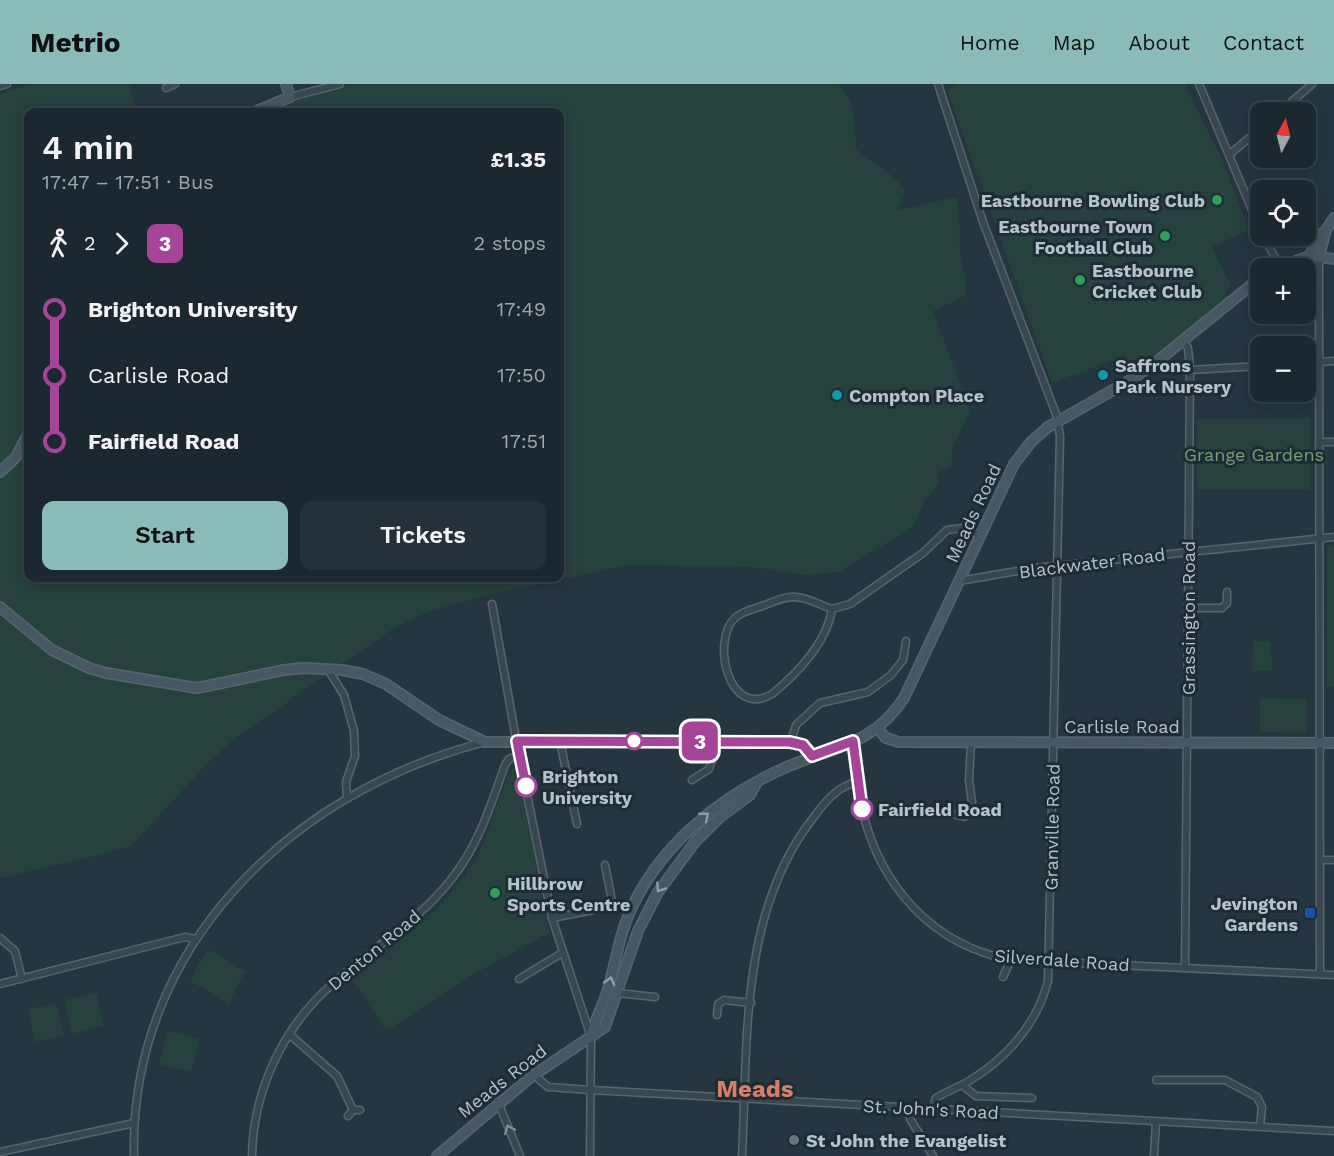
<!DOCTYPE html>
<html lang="en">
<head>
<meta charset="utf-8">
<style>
  body { margin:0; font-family:"Work Sans",sans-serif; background:#253038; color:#f1f3f6; height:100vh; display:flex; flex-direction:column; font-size:22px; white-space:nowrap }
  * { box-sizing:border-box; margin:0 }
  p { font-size:20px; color:#a0a6ab }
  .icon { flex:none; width:33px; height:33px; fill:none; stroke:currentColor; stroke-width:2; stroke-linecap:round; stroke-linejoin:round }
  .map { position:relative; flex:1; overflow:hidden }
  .sheet { position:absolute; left:24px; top:24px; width:540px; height:474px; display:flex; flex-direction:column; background:#1c2830; border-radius:12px; box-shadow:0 3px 15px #0003,0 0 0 2px #3a444c }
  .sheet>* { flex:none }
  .badge { padding:0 12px; border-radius:9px; font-size:21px; line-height:39px }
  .needle { width:39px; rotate:7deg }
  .controls { position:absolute; left:1250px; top:18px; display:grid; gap:12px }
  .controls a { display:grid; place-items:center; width:66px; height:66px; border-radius:12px; background:#1c2830; box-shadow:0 3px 15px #0003,0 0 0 2px #3a444c; font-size:30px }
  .map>.badge { position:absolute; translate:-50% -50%; box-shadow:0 0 0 3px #fff }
  .legs { display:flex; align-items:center; gap:9px; height:66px; padding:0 18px; font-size:20px }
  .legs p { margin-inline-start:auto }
  .headline { display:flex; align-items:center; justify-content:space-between; height:102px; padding:0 18px }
  h1 { font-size:33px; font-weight:600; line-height:45px }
  .action { display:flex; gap:12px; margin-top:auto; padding:12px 18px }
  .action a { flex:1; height:69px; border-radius:12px; background:#8bbbb9; color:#111; font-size:24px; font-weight:600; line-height:69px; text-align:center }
  .action a+a { background:#253038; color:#f1f3f6 }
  ul { padding:0 18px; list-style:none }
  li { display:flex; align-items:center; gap:21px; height:66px; font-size:22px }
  li i { display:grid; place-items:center; width:9px; height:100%; margin:0 8px; background:currentColor }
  li i::after { content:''; width:15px; height:15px; margin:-8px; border:4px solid; border-radius:50%; background:#1c2830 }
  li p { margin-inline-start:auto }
  li:first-child i { background:linear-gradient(#0000 50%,currentColor 0) }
  li:last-child i { background:linear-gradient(currentColor 50%,#0000 0) }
  header { display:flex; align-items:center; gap:36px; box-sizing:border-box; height:84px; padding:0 30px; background:#8bbbb9; color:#111 }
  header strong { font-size:28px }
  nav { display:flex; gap:33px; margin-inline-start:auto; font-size:21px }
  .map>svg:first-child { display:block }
</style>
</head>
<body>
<header>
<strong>Metrio</strong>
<nav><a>Home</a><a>Map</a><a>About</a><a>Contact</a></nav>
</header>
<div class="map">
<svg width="1334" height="1072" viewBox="0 0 1334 1072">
  <rect width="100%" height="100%" fill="#253640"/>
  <g fill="#27413e">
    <path d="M33 0H129L137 28H28V494H560V28H265L294 15 355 0H837C857 17 855 41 856 65L896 95 906 108 896 126 957 113C960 131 960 147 960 165 960 182 969 194 965 212L933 227 970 327 953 363 951 383 939 388 937 392 940 399 925 416 913 443 839 488 804 491 753 483 629 481V478L628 481 488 511 427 528 394 544 234 655 205 682 132 761 108 769 0 794V9Z"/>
    <path d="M957 0H1185L1221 73 1249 146 1212 163 1226 192 1233 201 1226 207V214L1145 280 1132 287 1125 272 1052 299 947 6Z"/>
    <path d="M1311 334V405H1197V335Z"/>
    <path d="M1334 461V603H1327V462Z"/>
    <path d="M1253 557H1271L1272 587H1252Z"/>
    <path d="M1260 614 1307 615V649L1260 648Z"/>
    <path d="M514 682 519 691 549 849 472 891 386 947 351 894C396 858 449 824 477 772 492 744 499 705 514 682Z"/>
    <path d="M207 865 245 887 229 919 190 897Z"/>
    <path d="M96 908 104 942 72 950 64 916Z"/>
    <path d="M56 919 64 951 34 958 28 925Z"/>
    <path d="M168 947 200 955 191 988 159 980Z"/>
  </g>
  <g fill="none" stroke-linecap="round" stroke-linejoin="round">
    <defs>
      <g id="street">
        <path d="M1199 0 1260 145"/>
        <path d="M0 2 7 0"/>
        <path d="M166 4 175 0"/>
        <path d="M290 13 340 0"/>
        <path d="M1280 28 1312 0"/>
        <path d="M1230 70 1260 45"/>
        <path d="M1263 152 1280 182"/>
        <path d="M1319 172 1320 890"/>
        <path d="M1184 258 1188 264 1190 286 1185 884"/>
        <path d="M1305 279 1334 277"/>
        <path d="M1190 286 1260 282"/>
        <path d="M1319 358H1334"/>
        <path d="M959 497 1035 484 1334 453"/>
        <path d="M492 520 518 666 552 834 591 953 590 1072"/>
        <path d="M1188 524H1222L1227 519V508"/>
        <path d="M832 525C820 521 809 514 796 513 785 512 775 517 765 521 755 525 744 526 735 534 711 556 728 636 772 610 798 589 827 558 832 525L850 520 923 469 947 446 962 444 980 451"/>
        <path d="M327 584 344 611 354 647 355 672 346 698 347 714"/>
        <path d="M560 657 577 740"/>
        <path d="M853 657C860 673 858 706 862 725 880 802 932 861 1011 876L1334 891"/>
        <path d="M791 658 796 641 820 619 868 608 891 591 903 576 906 557"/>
        <path d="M692 696 709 685 713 673V658"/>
        <path d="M945 728 964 733 970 728 972 718 969 696 971 658"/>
        <path d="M1320 776H1334"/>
        <path d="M552 834 613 822 605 781"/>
        <path d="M0 854 15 867 22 895"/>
        <path d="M1003 893 1011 876"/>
        <path d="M519 895 562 869"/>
        <path d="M0 900 185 853 196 855"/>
        <path d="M618 909 655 913"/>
        <path d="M717 931 718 920 724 916 751 919"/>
        <path d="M289 950 337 992 353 1026"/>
        <path d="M534 991 548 1003 591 1006 1334 1047"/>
        <path d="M1156 996H1225L1257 1013 1262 1023 1260 1043"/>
        <path d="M962 1001 976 1012 1032 1014"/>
        <path d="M498 1018 520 1072"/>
        <path d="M908 1024 910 1035 933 1072"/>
        <path d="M933 1025 936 1014C947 1007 959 1003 969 997 1007 974 1037 940 1048 897L1060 352 1056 330 983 138 938 0"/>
        <path d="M348 1032 353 1026H360"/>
        <path d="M0 1068 134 1039"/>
        <path d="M134 1072C129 863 292 707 485 658"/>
        <path d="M252 1072C253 1008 282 945 330 902 370 865 420 837 453 793 479 760 491 720 505 681L509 675 519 671"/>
        <path d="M742 1072C748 958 739 829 813 734 824 719 838 701 858 698"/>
        <path d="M1154 1072 1156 1037"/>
      </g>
      <g id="secondary">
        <path d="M254 28 290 13 286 0"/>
        <path d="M1310 172 1317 155 1326 146"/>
        <path d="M1319 172 1326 146 1334 134"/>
        <path d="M1276 184 1310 172 1334 175"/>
        <path d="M0 388 16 373 28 350"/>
        <path d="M0 523 52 566 89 584 106 589 197 604 284 586 303 584 342 586 363 590 386 600 439 636 485 658H796L807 664 812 672"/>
        <path d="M878 645 886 654 899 658 1334 659"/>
        <path d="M591 953C595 936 603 921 608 905 615 882 618 857 627 835 655 764 721 711 789 682 837 662 874 660 904 614L1014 380 1031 358 1048 343 1129 297 1155 279 1260 194"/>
        <path d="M437 1072 531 993 605 943 638 847 658 808 695 758 720 733 750 711 756 700"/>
      </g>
    </defs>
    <use href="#street" stroke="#57656d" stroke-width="9"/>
    <use href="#secondary" stroke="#57656d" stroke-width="12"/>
    <use href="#street" stroke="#394750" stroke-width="6"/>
    <use href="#secondary" stroke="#475763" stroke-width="9"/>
  </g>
  <defs><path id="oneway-chevron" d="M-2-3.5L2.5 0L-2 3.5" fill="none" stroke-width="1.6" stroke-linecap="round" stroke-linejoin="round" transform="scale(1.5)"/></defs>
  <g stroke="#8f9da6">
    <use href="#oneway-chevron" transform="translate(705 732) rotate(-39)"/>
    <use href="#oneway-chevron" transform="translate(660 804) rotate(123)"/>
    <use href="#oneway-chevron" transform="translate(610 897) rotate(-75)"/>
  </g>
  <use stroke="#7e8b93" href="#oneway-chevron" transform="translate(509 1045) rotate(-112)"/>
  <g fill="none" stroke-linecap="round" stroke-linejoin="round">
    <defs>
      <path id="line-1" d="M526 702 517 657 790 658 803 661 812 672 853 657 862 725"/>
    </defs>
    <use href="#line-1" stroke="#fff" stroke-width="14"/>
    <use href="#line-1" stroke="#a54499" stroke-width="9"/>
  </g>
  <g fill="#2e9e5b" stroke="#1e2c35" stroke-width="2">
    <circle cx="1217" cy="116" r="6"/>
    <circle cx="1165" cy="152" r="6"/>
    <circle cx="1080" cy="196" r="6"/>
    <circle cx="495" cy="809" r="6"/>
  </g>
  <g fill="#0f9aa8" stroke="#1e2c35" stroke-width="2">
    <circle cx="1103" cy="291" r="6"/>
    <circle cx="837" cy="311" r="6"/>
  </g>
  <g fill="#fff" stroke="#a54499" stroke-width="3">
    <circle cx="634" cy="657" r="8"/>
    <circle cx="526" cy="702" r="10"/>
    <circle cx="862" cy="725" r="10"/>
  </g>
  <rect fill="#1a4fb4" stroke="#1e2c35" stroke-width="2" x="1304" y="823" width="12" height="12" rx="3"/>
  <circle fill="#6b7280" stroke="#1e2c35" stroke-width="2" cx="794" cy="1056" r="6"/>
  <g text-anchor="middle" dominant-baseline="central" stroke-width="6" stroke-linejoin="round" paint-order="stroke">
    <g font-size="18" font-weight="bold" fill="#b6c2ca" stroke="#1e2c35" text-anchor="start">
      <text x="1205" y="116" text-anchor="end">Eastbourne Bowling Club</text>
      <text x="1153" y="142" text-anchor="end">Eastbourne Town<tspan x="1153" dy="21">Football Club</tspan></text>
      <text x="1092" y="186">Eastbourne<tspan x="1092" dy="21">Cricket Club</tspan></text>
      <text x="1115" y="281">Saffrons<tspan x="1115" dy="21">Park Nursery</tspan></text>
      <text x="849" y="311">Compton Place</text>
      <text x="507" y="799">Hillbrow<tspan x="507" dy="21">Sports Centre</tspan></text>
      <text x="1298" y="819" text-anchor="end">Jevington<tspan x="1298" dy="21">Gardens</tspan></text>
      <text x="806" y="1056">St John the Evangelist</text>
    </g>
    <g font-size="18" fill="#74a075" stroke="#1e2c35">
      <text x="1254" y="370">Grange Gardens</text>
    </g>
    <g font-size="18" fill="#b6c2ca" stroke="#1e2c35">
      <text transform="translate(973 429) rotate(-65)">Meads Road</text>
      <text transform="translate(1092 479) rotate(-7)">Blackwater Road</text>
      <text transform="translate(1188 534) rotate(-90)">Grassington Road</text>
      <text x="1122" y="642">Carlisle Road</text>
      <text transform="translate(1052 743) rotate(-89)">Granville Road</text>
      <text transform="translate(374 866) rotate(-40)">Denton Road</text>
      <text transform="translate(1062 876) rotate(4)">Silverdale Road</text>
      <text transform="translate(502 997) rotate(-38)">Meads Road</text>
      <text transform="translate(931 1025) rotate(3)">St. John's Road</text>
    </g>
    <g font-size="18" font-weight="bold" fill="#b6c2ca" stroke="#1e2c35" text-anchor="start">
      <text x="542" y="692">Brighton<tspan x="542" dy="21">University</tspan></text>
      <text x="878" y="725">Fairfield Road</text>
    </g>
    <g font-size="24" font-weight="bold" fill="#d57f66" stroke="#1e2c35">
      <text x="755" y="1005">Meads</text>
    </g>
  </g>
</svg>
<div class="controls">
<a><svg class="needle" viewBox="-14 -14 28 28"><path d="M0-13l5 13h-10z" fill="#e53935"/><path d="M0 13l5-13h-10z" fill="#a0a6ab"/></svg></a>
<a><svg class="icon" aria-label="locate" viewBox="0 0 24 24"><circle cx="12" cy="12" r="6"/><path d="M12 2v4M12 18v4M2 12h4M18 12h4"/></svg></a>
<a>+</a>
<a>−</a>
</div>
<b class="badge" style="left:700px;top:657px;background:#a54499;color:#fff">3</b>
<section class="sheet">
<div class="headline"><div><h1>4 min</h1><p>17:47 – 17:51 · Bus</p></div><b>£1.35</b></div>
<div class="legs"><svg class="icon" aria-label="walk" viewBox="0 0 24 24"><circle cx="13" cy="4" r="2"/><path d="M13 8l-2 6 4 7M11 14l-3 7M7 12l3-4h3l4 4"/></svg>2<svg class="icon" aria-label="forward" viewBox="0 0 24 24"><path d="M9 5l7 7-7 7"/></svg><b class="badge" style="background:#a54499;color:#fff">3</b><p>2 stops</p></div>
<ul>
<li><i style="color:#a54499"></i><b>Brighton University</b><p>17:49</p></li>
<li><i style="color:#a54499"></i><span>Carlisle Road</span><p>17:50</p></li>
<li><i style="color:#a54499"></i><b>Fairfield Road</b><p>17:51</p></li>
</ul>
<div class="action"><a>Start</a><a>Tickets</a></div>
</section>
</div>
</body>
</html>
